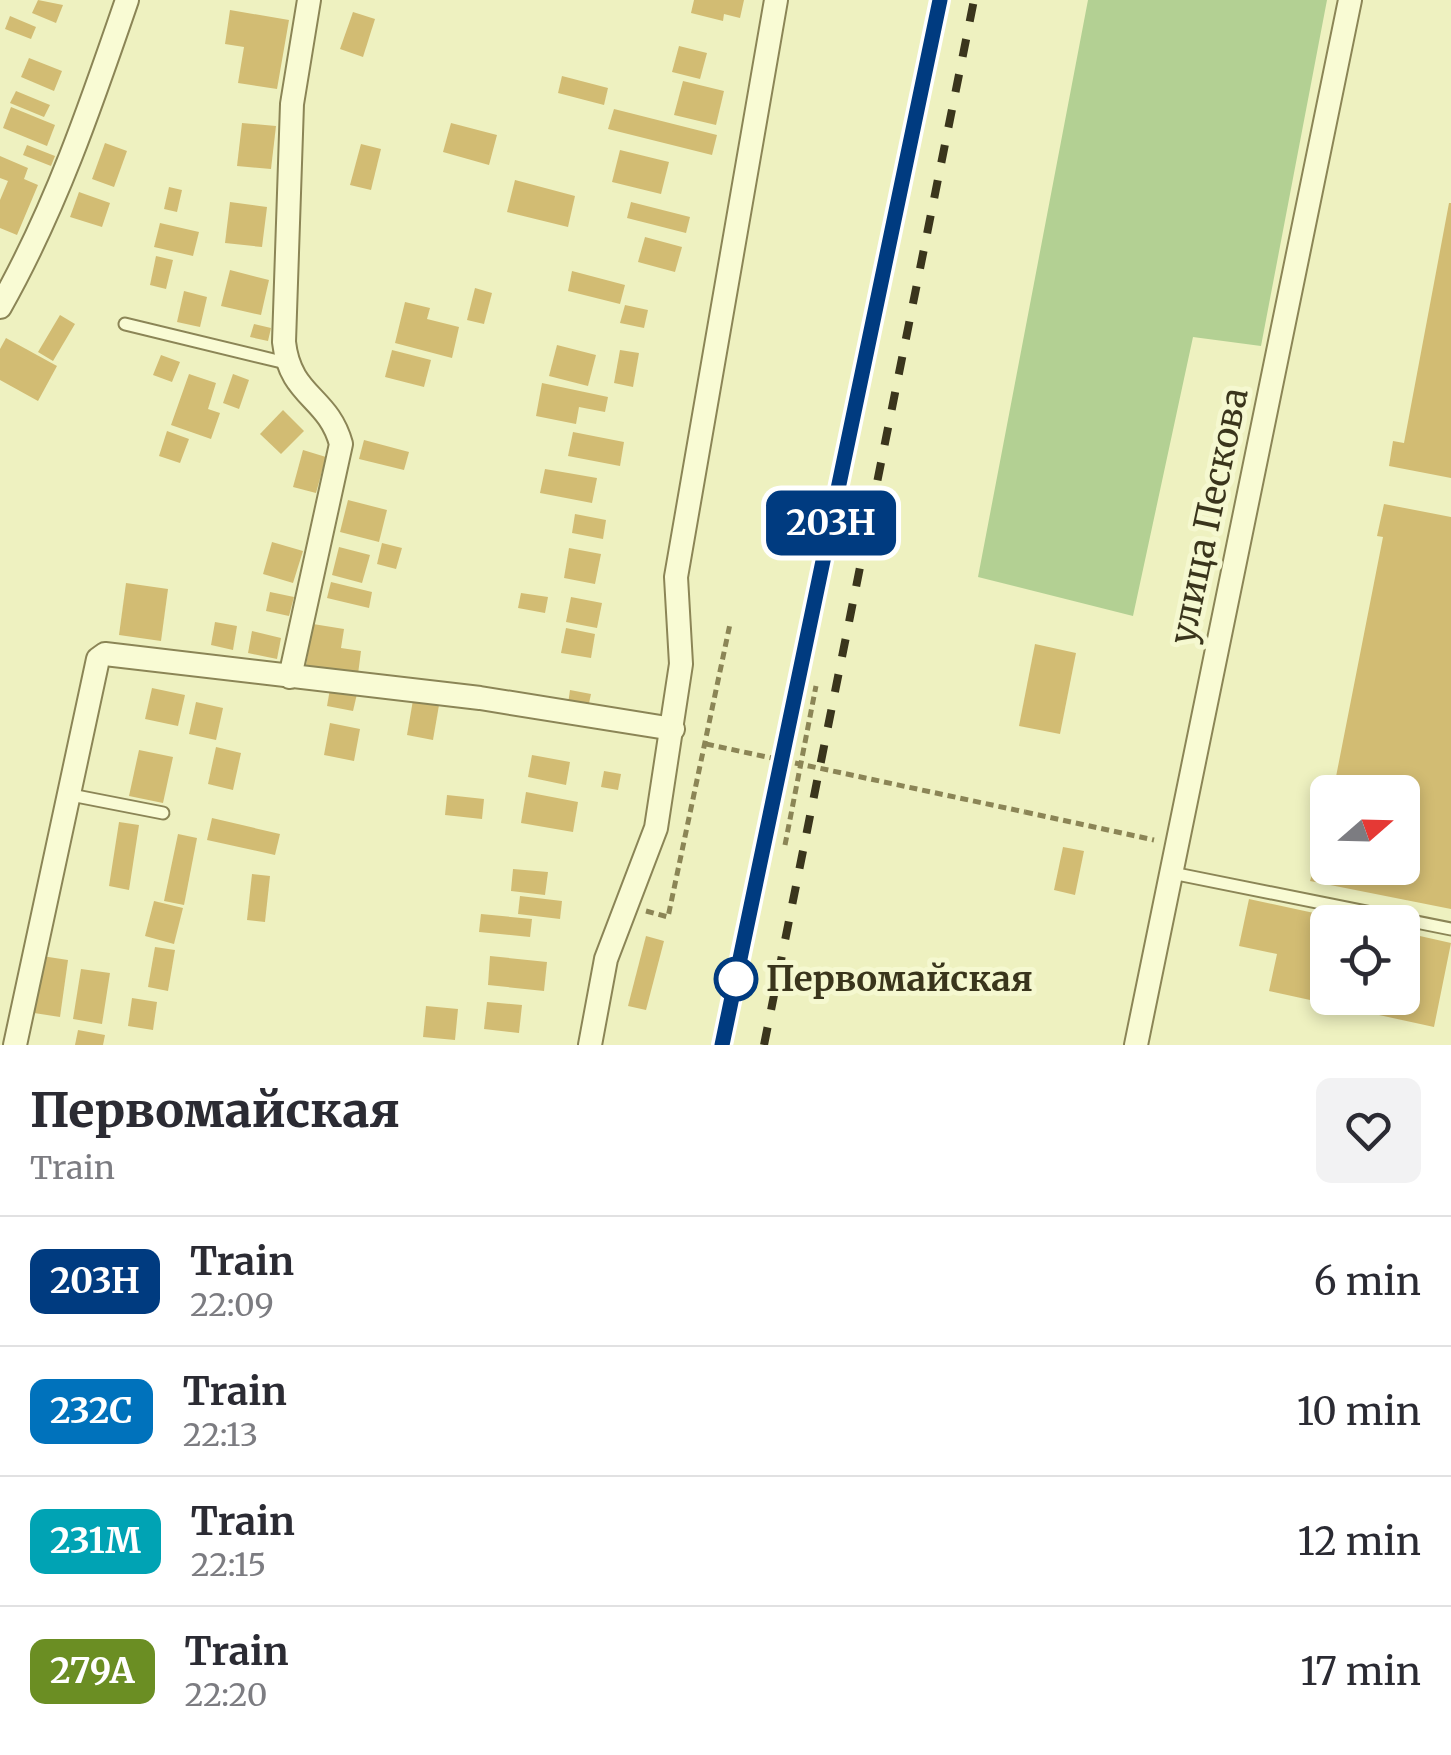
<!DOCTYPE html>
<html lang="en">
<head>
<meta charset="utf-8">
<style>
  body { margin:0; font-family:Merriweather,serif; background:#f2f2f3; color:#2b2b33; height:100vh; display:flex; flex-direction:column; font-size:38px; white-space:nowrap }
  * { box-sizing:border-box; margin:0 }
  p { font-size:32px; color:#7c7c81 }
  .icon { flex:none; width:55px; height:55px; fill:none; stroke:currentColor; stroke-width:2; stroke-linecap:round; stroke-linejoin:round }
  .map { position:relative; height:1045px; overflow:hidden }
  .details { display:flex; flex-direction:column; background:#fff; flex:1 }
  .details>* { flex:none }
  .badge { padding:0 20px; border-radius:15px; font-size:35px; line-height:65px }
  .needle { width:65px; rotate:70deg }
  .tools { position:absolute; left:1310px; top:775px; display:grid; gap:20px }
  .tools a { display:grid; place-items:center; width:110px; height:110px; border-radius:15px; background:#fff; box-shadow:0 5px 15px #0003; font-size:50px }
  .map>.badge { position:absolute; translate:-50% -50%; box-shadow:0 0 0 5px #fff }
  .round { display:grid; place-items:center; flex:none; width:105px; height:105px; border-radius:15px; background:#f2f2f3 }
  .overview { display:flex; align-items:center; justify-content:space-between; height:170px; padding:0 30px }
  h1 { font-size:48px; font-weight:800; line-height:75px }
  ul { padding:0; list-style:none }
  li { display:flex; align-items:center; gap:30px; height:130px; padding:0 30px; border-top:2px solid #e1e1e2 }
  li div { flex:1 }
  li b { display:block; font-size:38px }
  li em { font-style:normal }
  li .badge { min-width:110px; font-weight:700; text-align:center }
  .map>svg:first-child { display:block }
</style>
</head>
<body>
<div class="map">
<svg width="1451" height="1045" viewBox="0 0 1451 1045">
  <rect width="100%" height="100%" fill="#eef1c0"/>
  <path fill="#b3d093" d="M1088 0H1327L1261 346 1193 337 1133 616 978 577Z"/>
  <g fill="#d2bc73">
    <path d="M38 0 63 5 56 23 32 13Z"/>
    <path d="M694 0H744L740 18 724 14 723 21 691 13Z"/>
    <path d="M230 10 289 20 277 89 238 83 244 47 225 44Z"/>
    <path d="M353 12 375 19 363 57 340 49Z"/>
    <path d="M10 16 36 27 31 39 5 29Z"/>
    <path d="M679 46 707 53 700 79 672 72Z"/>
    <path d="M29 58 62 71 54 91 21 77Z"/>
    <path d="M562 76 608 88 604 105 558 93Z"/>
    <path d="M683 81 724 91 716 125 674 115Z"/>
    <path d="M16 91 50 105 44 117 10 103Z"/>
    <path d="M11 107 55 125 47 146 3 128Z"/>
    <path d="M614 109 717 135 712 155 608 129Z"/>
    <path d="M242 123 276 126 271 169 237 166Z"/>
    <path d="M451 123 497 135 489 165 443 152Z"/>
    <path d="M105 143 127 151 114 187 92 179Z"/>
    <path d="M361 144 381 149 371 190 350 185Z"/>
    <path d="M27 145 55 156 51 166 23 155Z"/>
    <path d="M620 150 669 162 661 194 612 182Z"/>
    <path d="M0 156 28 168 24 179 38 185 17 235 0 228V200L8 181 0 178Z"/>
    <path d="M515 180 575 196 568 227 507 212Z"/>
    <path d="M169 187 182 190 177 212 164 209Z"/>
    <path d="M79 192 110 203 102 227 70 217Z"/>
    <path d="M230 202 267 207 262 247 225 243Z"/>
    <path d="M631 202 690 217 686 233 627 218Z"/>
    <path d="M1449 203H1451V478L1389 466 1393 441 1404 443Z"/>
    <path d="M160 223 199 232 193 256 154 247Z"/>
    <path d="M645 237 682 247 675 272 638 262Z"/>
    <path d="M156 256 173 260 166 289 150 285Z"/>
    <path d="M230 270 269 280 261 315 221 306Z"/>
    <path d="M572 271 625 285 620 304 568 291Z"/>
    <path d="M475 288 492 293 484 324 467 320Z"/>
    <path d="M184 291 207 297 200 327 177 322Z"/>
    <path d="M405 302 430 308 427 319 459 327 452 358 395 343Z"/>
    <path d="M625 305 648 310 644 328 620 323Z"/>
    <path d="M60 315 75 324 53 361 38 352Z"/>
    <path d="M254 324 271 328 268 341 250 337Z"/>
    <path d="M6 338 57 366 38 401 0 380V349Z"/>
    <path d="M557 345 596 355 588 386 549 376Z"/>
    <path d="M392 350 431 360 424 387 385 377Z"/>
    <path d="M620 350 639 353 633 387 614 383Z"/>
    <path d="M161 355 180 362 172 382 153 375Z"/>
    <path d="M189 374 216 383 208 409 220 413 211 439 171 425Z"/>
    <path d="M233 374 249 380 239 409 223 403Z"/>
    <path d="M542 383 608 397 605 412 579 407 576 424 536 416Z"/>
    <path d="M283 410 304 431 281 454 260 434Z"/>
    <path d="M167 431 189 439 180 463 159 456Z"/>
    <path d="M573 432 624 442 620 466 568 456Z"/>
    <path d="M364 440 409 452 404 470 359 459Z"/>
    <path d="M303 450 326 457 316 493 293 487Z"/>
    <path d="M545 469 597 478 592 503 540 493Z"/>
    <path d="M348 500 387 510 379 542 340 532Z"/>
    <path d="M1384 504 1451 517V909L1310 881 1326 830 1328 868H1402V792H1333L1383 537 1377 536Z"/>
    <path d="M575 514 606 520 603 539 572 533Z"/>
    <path d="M272 542 303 551 293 583 263 574Z"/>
    <path d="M382 543 402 548 396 569 377 564Z"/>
    <path d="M339 547 370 555 362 583 332 575Z"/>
    <path d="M569 548 601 554 595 584 564 578Z"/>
    <path d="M331 582 372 592 369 608 327 598Z"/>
    <path d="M126 583 168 589 161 641 119 635Z"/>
    <path d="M270 592 294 597 289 616 266 611Z"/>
    <path d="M521 593 548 597 545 613 518 608Z"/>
    <path d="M571 597 602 603 597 628 566 622Z"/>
    <path d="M215 622 237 626 233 650 211 645Z"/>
    <path d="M313 624 344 629 341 648 361 651 358 674 306 665Z"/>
    <path d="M566 628 595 634 591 658 561 653Z"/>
    <path d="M252 631 281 638 277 659 248 653Z"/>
    <path d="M1035 644 1076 653 1060 734 1019 726Z"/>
    <path d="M152 688 185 695 178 726 145 719Z"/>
    <path d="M330 689 357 694 353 711 327 706Z"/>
    <path d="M570 690 591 694 588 708 568 704Z"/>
    <path d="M413 700 439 705 433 740 407 735Z"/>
    <path d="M196 702 223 708 216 740 189 734Z"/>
    <path d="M330 723 360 729 354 761 324 755Z"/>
    <path d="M216 747 241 753 233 790 208 784Z"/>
    <path d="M139 750 173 757 163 803 129 796Z"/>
    <path d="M532 755 570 762 566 785 528 777Z"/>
    <path d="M604 771 621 774 618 790 601 787Z"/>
    <path d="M526 792 578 802 573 832 521 823Z"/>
    <path d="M447 795 484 799 482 819 445 815Z"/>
    <path d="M212 818 280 834 275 855 207 840Z"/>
    <path d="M119 822 139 825 129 890 109 886Z"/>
    <path d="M178 834 197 838 184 905 164 901Z"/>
    <path d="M1063 847 1084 851 1075 895 1054 890Z"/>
    <path d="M513 869 548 872 545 895 511 891Z"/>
    <path d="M252 874 270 876 265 922 247 920Z"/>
    <path d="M520 896 562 901 560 919 518 914Z"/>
    <path d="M1249 899 1351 921 1328 922V998H1402V932L1451 943 1434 1027 1269 991 1277 954 1239 946Z"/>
    <path d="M154 901 183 908 174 944 145 936Z"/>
    <path d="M481 914 532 919 530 937 479 932Z"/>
    <path d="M646 936 664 941 646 1010 628 1006Z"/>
    <path d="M155 947 175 950 168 991 148 987Z"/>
    <path d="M42 956 68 960 60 1017 34 1013Z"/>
    <path d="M490 956 547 962 544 991 488 985Z"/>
    <path d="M81 969 110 973 102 1024 73 1019Z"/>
    <path d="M132 998 157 1002 153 1030 128 1026Z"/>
    <path d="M487 1002 522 1005 519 1033 484 1029Z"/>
    <path d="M426 1006 458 1009 455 1040 423 1037Z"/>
    <path d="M78 1030 105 1035 103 1045H75Z"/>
  </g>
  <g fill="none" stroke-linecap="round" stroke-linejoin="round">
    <defs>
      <g id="lane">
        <path d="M125 324 286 363"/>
        <path d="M71 795 163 813"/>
        <path d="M1172 873 1451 929"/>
      </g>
      <g id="street">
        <path d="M0 307C55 210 91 105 127 0"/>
        <path d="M290 677 341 444C328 396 290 397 284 342L292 104 309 0"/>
        <path d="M15 1045 98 659 105 654 480 698 673 729"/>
        <path d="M590 1045 606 959 656 828 681 664 676 577 776 0"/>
        <path d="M1136 1045 1350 0"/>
      </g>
    </defs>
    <use href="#lane" stroke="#8b8556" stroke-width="15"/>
    <use href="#street" stroke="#8b8556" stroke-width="26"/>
    <g stroke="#8b8556" stroke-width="5" stroke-dasharray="8 5" stroke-linecap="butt">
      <path d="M1025 812 1154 840"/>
      <path d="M785 845 816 686"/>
      <path d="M646 911 668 917 730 624"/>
    </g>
    <use href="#lane" stroke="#f9fbd4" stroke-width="11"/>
    <use href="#street" stroke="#f9fbd4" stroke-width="22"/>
    <g stroke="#3a351c" stroke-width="8" stroke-dasharray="18 18" stroke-linecap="butt">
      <path d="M722 1045 940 0"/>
      <path d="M764 1045 974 0"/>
    </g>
    <path stroke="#8b8556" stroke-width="5" stroke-dasharray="8 5" stroke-linecap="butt" d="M706 744 1025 812"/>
  </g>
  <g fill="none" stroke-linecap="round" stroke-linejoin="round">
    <defs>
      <path id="line" d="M722 1045 940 0"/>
    </defs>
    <use href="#line" stroke="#fff" stroke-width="22"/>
    <use href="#line" stroke="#003b80" stroke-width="15"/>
  </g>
  <circle fill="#fff" stroke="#003b80" stroke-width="5" cx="736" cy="979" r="20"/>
  <g text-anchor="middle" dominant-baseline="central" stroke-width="10" stroke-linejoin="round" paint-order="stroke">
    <g font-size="35" fill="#3a351c" stroke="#f5f8d0">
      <text transform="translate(1209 516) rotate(-78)">улица Пескова</text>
    </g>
    <g font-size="35" font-weight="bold" fill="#3a351c" stroke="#f5f8d0" text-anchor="start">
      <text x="766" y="979">Первомайская</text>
    </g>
  </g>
</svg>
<div class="tools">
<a><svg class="needle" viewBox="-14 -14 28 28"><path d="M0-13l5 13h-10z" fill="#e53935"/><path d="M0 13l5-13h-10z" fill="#7c7c81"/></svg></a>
<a><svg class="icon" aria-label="locate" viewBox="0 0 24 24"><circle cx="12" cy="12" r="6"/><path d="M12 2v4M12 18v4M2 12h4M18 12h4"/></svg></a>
</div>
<b class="badge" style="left:831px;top:523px;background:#003b80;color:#fff">203Н</b>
</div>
<section class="details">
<div class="overview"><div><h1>Первомайская</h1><p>Train</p></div><a class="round"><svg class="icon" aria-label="heart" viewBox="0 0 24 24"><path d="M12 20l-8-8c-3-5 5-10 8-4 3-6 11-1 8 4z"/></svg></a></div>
<ul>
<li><span class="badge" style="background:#003b80;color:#fff">203Н</span><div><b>Train</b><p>22:09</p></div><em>6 min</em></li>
<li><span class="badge" style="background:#0072bc;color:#fff">232C</span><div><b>Train</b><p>22:13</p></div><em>10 min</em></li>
<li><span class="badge" style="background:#00a3b4;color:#fff">231М</span><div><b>Train</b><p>22:15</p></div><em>12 min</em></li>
<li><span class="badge" style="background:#6b8e23;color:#fff">279А</span><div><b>Train</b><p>22:20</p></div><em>17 min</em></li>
</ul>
</section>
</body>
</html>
